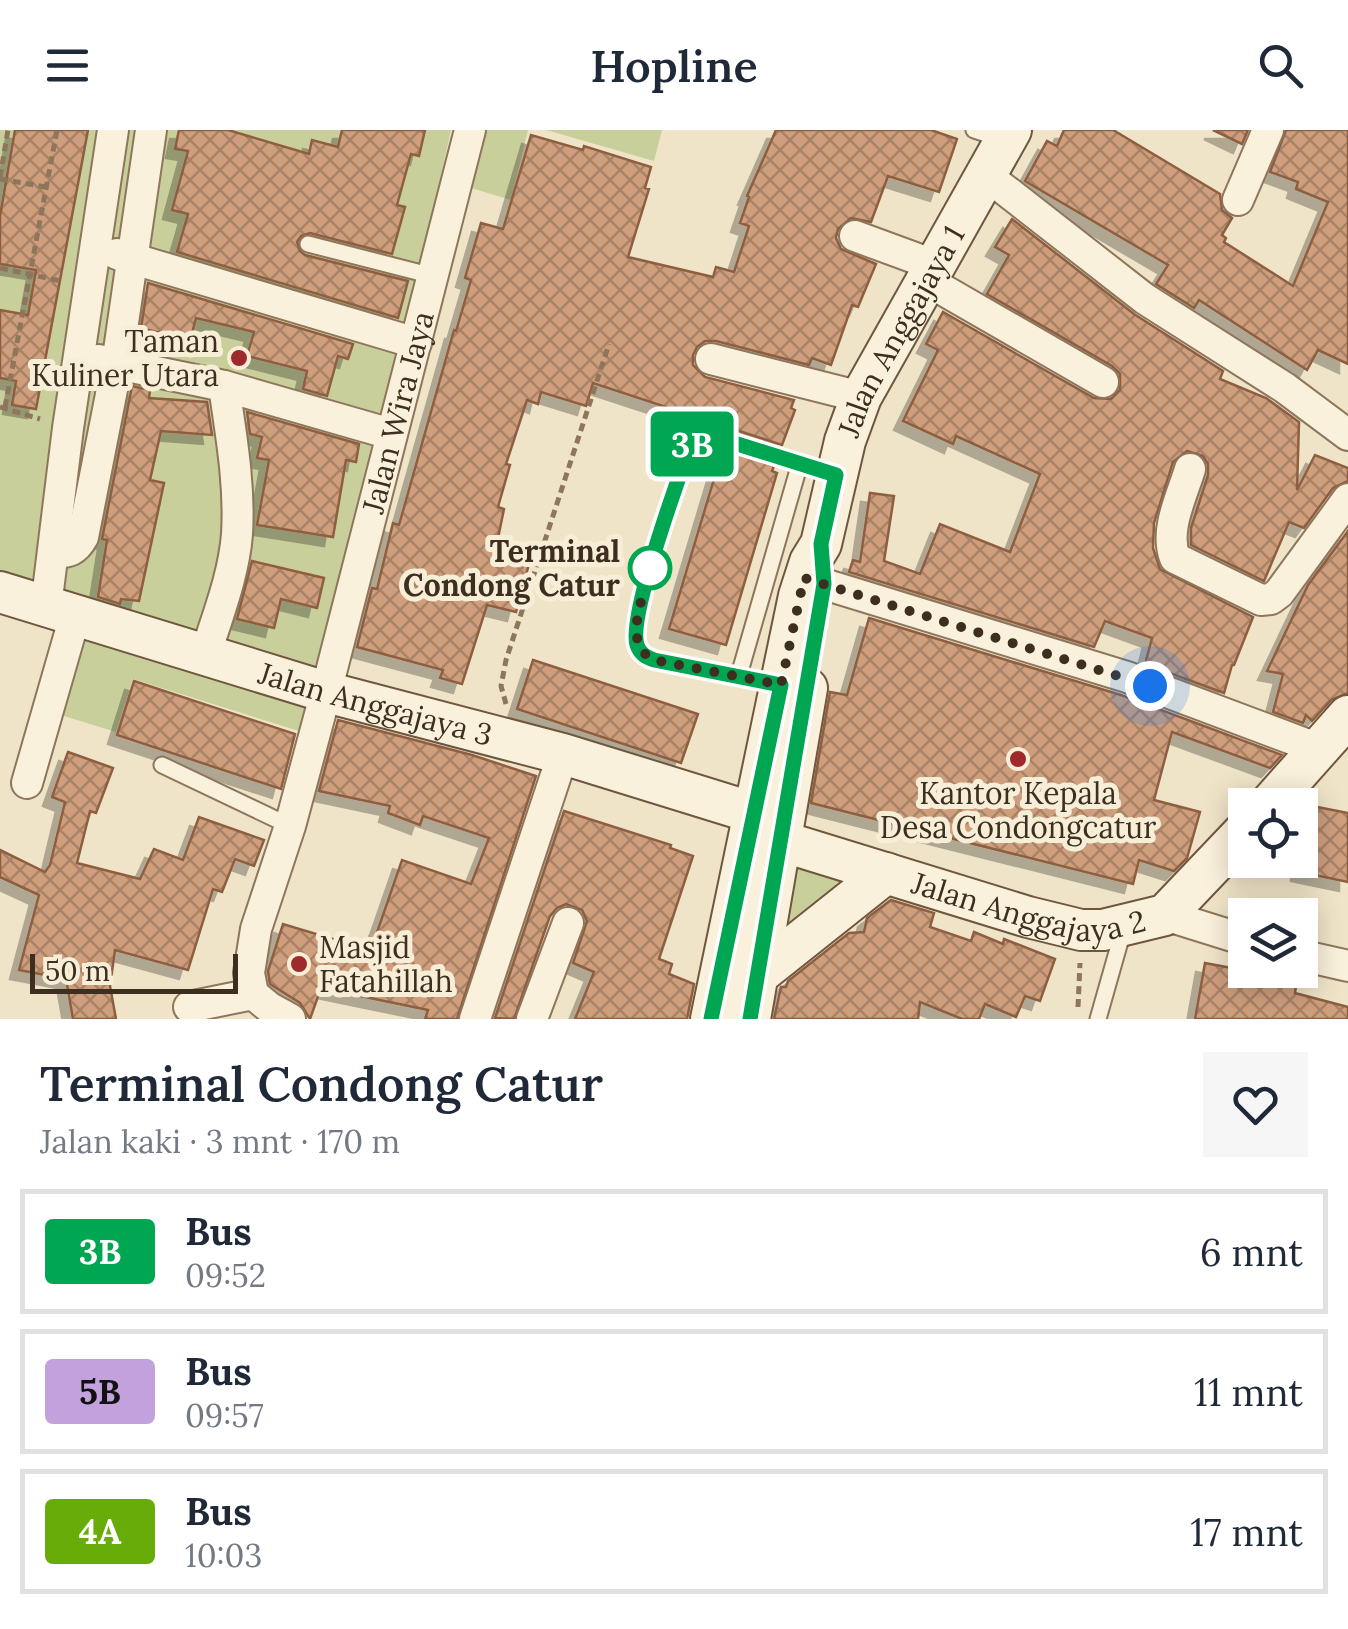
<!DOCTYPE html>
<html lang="id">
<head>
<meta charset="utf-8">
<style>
  body { margin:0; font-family:Lora,serif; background:#f6f6f7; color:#1f2937; height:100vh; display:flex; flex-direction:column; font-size:38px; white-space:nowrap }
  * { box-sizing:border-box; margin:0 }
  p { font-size:32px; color:#747a83 }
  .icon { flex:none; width:55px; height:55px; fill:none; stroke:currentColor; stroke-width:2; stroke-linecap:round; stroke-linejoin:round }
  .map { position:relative; height:889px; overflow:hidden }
  .side { display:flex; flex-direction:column; background:#fff; flex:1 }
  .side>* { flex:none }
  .badge { padding:0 20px; border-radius:8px; font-size:35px; line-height:65px }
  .tools { position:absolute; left:1228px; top:658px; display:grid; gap:20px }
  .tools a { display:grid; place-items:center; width:90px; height:90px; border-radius:0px; background:#fff; box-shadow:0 5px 25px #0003; font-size:50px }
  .scale { position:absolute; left:30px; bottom:25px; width:208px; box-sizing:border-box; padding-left:10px; border:5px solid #3d2e20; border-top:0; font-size:28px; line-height:35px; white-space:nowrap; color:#3d2e20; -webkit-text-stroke:8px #f7eed8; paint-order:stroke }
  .you { position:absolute; width:50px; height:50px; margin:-25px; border:8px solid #fff; border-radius:50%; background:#1a73e8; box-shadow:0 0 0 15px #1a73e833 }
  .map>.badge { position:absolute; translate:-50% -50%; box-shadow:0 0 0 5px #fff }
  .round { display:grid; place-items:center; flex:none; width:105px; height:105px; border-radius:0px; background:#f6f6f7 }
  .headline { display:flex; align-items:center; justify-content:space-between; height:170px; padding:0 40px }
  h1 { font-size:48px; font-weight:600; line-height:75px }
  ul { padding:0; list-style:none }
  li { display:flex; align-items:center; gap:30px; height:125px; margin:0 20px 15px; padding:0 20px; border:5px solid #e0e1e3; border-radius:0px }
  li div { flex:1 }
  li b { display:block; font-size:38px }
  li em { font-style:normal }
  li .badge { min-width:110px; font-weight:700; text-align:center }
  header { display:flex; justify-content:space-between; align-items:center; height:130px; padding:0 40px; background:#fff; font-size:45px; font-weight:600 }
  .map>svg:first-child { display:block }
</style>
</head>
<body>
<header><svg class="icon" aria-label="menu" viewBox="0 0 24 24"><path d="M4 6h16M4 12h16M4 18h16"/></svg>Hopline<svg class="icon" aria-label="search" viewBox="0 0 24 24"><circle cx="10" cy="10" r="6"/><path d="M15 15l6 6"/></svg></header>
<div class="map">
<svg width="1348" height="889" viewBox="0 0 1348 889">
  <defs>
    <pattern id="building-cross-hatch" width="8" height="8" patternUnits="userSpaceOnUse" patternTransform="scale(2.5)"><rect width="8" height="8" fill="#cf9f7d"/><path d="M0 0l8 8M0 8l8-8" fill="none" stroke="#a98266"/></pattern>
    <filter id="shadow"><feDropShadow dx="-9" dy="9" stdDeviation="0" flood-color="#0004"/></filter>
  </defs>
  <rect width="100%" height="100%" fill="#f0e4c8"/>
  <g fill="#c9cf9b">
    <path d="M0 0H110L41 470 0 456Z"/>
    <path d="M118 0H451L420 140 313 548 56 471Z"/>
    <path d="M472 0H528L511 70 458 54Z"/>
    <path d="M546 0H662L654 31Z"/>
    <path d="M64 492 315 566 305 603 133 549 116 602 38 578Z"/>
    <path d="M781 711 886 743 759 842Z"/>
  </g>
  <g fill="url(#building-cross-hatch)" stroke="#8d5f41" stroke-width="2.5" filter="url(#shadow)">
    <path d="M15 0H88L36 279 12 275 16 251 0 248V180L28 185 36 140 0 134V86Z"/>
    <path d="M179 0H228L309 24 312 10 338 17 342 0H425L419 26 411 24 397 75 405 77 392 124 310 103 301 106 297 112 300 121 305 125 408 151 398 188 177 122 188 84 172 80 188 21 175 19Z"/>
    <path d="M776 0H931L957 9 939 62 888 46 871 92 851 88 838 99 836 108 841 119 876 134 858 177 852 175 831 235 812 228 809 235 716 211H705L697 217 693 225V235L705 247 794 270 791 278 795 280 782 315 593 253 586 276 541 262 538 274 527 270 506 334 510 335 498 377 504 379 498 408 504 409 499 426 529 434 516 482 487 475 462 554 440 548 443 540 357 517 372 458 377 459 393 393 399 395 454 200 456 201 471 150 465 148 481 93 503 99 531 5 583 20 584 16 651 37 645 58 649 59 628 127 713 147 716 137 734 142 749 96 740 93 749 67 747 66Z"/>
    <path d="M1064 0H1113L1220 64 1222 80 1232 88 1222 105 1226 108 1224 112 1293 156 1328 72 1296 59 1298 52 1270 42 1286 0H1348V234L1318 220 1307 240 1199 170 1194 178 1156 154 1168 135 1025 51 1047 11 1057 16Z"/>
    <path d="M1213 0H1248L1242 14Z"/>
    <path d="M1012 89 1134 184 1223 241 1220 249 1266 268 1299 292 1297 360 1315 325 1348 338V351L1333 358 1304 398 1289 392 1264 451 1191 415V398L1208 345V334L1203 326 1187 321 1173 332 1154 393 1153 418 1160 439 1253 487 1234 535H1232L1224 563 1145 534 1152 508 1105 491 1094 517 849 442 853 430 860 432 870 363 894 366 884 431 920 444 940 394 1010 422 1038 349 1040 344 956 306 953 314 903 291 938 220 926 214 943 182 1094 268 1111 269 1120 260V244L1112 236 987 164 1009 125 995 117Z"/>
    <path d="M148 153 353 214 348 229 338 226 327 266 303 259 307 241 247 226 254 202 196 188 190 211 141 198Z"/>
    <path d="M132 256 150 260 149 268 207 272 212 305 161 301 150 350 164 353 139 471 121 469 120 474 98 467 107 410 102 409Z"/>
    <path d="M247 282 359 314 356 332 346 330 333 407 257 395 269 330 257 328 262 307 250 304Z"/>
    <path d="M723 319 774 336 772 341 777 343 726 515 669 499Z"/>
    <path d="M1348 401V563L1331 570 1312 591 1306 585 1303 593 1273 582 1283 544 1267 541 1308 455Z"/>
    <path d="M252 431 324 448 317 478 281 469 274 498 237 489Z"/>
    <path d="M869 488 1121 565 1282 625 1270 638 1172 602 1154 670 1200 682 1187 728 1174 741 1139 730 1133 754 811 673 830 562 847 565Z"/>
    <path d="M533 530 698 584 681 633 517 579Z"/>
    <path d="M134 551 295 604 281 659 117 605Z"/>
    <path d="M338 590 472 625 536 646 457 889H425L428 880 321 858 310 889 300 873 270 854 268 841 283 794 366 819 369 807 375 808 402 730 471 754 489 708 423 686 420 695 388 683 390 676 319 661Z"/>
    <path d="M68 622 113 638 96 683 90 681 77 733 140 749 154 719 183 730 199 687 264 710 254 736 235 729 222 762 213 759 188 840 115 820 110 856 116 889H73L66 849 19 840 39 765 0 747V720L45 742 50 735 65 672 52 667Z"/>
    <path d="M1307 675 1348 683V752L1300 742V712Z"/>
    <path d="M564 681 671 715 670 718 693 726 659 829 672 834 669 844 694 854 687 889H575L594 842 573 833 587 791 582 780 566 774 557 778 550 786 514 889 495 888Z"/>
    <path d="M891 770 934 783 930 797 971 811 974 802 1003 814 1004 809 1055 829 1040 871 1025 866 1016 887 985 874 979 889H962L920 872 918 889H774L781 857H786L788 851 849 803 864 802 867 788Z"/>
    <path d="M1205 833 1237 839 1236 843 1296 856 1295 863 1348 877V889H1195Z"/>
  </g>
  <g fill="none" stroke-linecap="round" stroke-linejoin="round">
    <defs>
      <g id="lane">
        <path d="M974 0 1004 10"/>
        <path d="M308 114 433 146"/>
        <path d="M739 545 800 333"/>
        <path d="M777 554 654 531C647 527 640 524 637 515 628 487 678 350 690 316L703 307H723L836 345"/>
        <path d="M162 635 290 696"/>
        <path d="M1098 889 1123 801"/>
      </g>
      <g id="street">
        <path d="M986 45 1145 169 1285 258 1348 305"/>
        <path d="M1238 70 1268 0"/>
        <path d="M855 106 934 135"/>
        <path d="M117 124 416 213"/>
        <path d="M926 150 1103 252"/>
        <path d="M711 229 861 267"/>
        <path d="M98 230 224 256 391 304"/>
        <path d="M1190 339C1182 366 1164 400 1175 428L1261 470 1271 469 1279 463 1348 369"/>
        <path d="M54 422C69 423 76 420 83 407L117 234 151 0"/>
        <path d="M804 448 1127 547 1319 619"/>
        <path d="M46 477 68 298 113 0"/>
        <path d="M205 526C217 487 234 445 237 404 240 354 231 305 224 256"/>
        <path d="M27 653 75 486"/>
        <path d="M1165 785 1245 810"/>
        <path d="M1300 825 1348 836"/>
        <path id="s1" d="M253 864 249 843 256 799 290 696 326 562 470 0"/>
        <path d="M253 864 270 878 290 889"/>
        <path d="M189 877 253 864"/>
        <path d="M475 889 563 624"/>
        <path d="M532 889 568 793"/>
      </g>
      <g id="secondary">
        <path id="s2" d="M0 462 326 562 563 624 754 683"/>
        <path d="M1269 675 1348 586"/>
        <path id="s3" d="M781 711 1028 787 1081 800H1103L1165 785 1245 701"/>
        <path d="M759 844 886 743"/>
        <path id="s4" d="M711 889 799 466 810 432 821 414 845 311 861 267 1011 0"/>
        <path d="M750 889 807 558"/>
      </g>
    </defs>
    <use href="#lane" stroke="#8d765c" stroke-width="19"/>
    <use href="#street" stroke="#8d765c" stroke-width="34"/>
    <use href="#secondary" stroke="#6f573f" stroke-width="44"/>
    <g stroke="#8d765c" stroke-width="5" stroke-dasharray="8 5" stroke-linecap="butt">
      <path d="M0 47 8 0"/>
      <path d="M0 49 46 57"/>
      <path d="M0 138 61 151"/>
      <path d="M0 277 40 289"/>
      <path d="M5 277 57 0"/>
      <path d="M506 574 501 556 506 530 609 214"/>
      <path d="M1078 877 1080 833"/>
    </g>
    <use href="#lane" stroke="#faf1dc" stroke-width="15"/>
    <use href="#street" stroke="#faf1dc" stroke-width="30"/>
    <use href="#secondary" stroke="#faf1dc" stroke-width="40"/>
  </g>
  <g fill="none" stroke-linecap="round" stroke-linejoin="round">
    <defs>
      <path id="line" d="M711 889 781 555 654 530C646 527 640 524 637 515 628 487 678 350 690 316L704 306H712L836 345 821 414 824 454 750 889"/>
    </defs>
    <use href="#line" stroke="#fff" stroke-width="22"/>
    <use href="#line" stroke="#00a651" stroke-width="15"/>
    <path stroke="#3d2e20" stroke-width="10" stroke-dasharray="0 18" d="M650 438C645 466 620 514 654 530L781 555 804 448 1150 556"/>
  </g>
  <g fill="#9e2a2b" stroke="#f7eed8" stroke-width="4">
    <circle cx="239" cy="228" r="10"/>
    <circle cx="1018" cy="629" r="10"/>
    <circle cx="299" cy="834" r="10"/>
  </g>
  <circle fill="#fff" stroke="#00a651" stroke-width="5" cx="650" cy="438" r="20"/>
  <g text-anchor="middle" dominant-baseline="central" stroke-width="10" stroke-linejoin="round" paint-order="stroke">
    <g font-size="30" fill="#3d2e20" stroke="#f7eed8">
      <text stroke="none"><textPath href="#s4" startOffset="718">Jalan Anggajaya 1</textPath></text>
      <text stroke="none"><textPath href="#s1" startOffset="602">Jalan Wira Jaya</textPath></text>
      <text stroke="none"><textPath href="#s2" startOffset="392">Jalan Anggajaya 3</textPath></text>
      <text stroke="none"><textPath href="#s3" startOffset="258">Jalan Anggajaya 2</textPath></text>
    </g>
    <g font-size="30" fill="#3d2e20" stroke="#f7eed8" text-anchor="end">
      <text x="219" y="211">Taman<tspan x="219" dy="34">Kuliner Utara</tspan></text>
      <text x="1018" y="663" text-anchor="middle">Kantor Kepala<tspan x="1018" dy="34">Desa Condongcatur</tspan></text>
      <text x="319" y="817" text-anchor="start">Masjid<tspan x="319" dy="34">Fatahillah</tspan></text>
    </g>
    <g font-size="30" font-weight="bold" fill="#3d2e20" stroke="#f7eed8" text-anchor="end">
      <text x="620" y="421">Terminal<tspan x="620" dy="34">Condong Catur</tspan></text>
    </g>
  </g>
</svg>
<div class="tools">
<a><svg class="icon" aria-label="locate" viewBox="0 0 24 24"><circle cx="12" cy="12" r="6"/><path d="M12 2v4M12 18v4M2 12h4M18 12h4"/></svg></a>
<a><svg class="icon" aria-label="layers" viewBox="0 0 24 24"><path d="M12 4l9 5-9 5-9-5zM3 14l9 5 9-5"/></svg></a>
</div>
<div class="scale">50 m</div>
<div class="you" style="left:1150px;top:556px"></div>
<b class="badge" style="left:692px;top:314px;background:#00a651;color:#fff">3B</b>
</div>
<section class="side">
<div class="headline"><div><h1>Terminal Condong Catur</h1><p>Jalan kaki · 3 mnt · 170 m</p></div><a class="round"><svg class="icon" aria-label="heart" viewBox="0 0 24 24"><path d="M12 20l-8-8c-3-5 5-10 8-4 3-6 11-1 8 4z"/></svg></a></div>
<ul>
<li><span class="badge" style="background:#00a651;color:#fff">3B</span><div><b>Bus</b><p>09:52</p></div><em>6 mnt</em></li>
<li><span class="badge" style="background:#c3a1dd;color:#111">5B</span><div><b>Bus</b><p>09:57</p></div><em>11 mnt</em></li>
<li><span class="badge" style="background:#67ac08;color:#fff">4A</span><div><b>Bus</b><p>10:03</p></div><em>17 mnt</em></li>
</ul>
</section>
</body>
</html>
